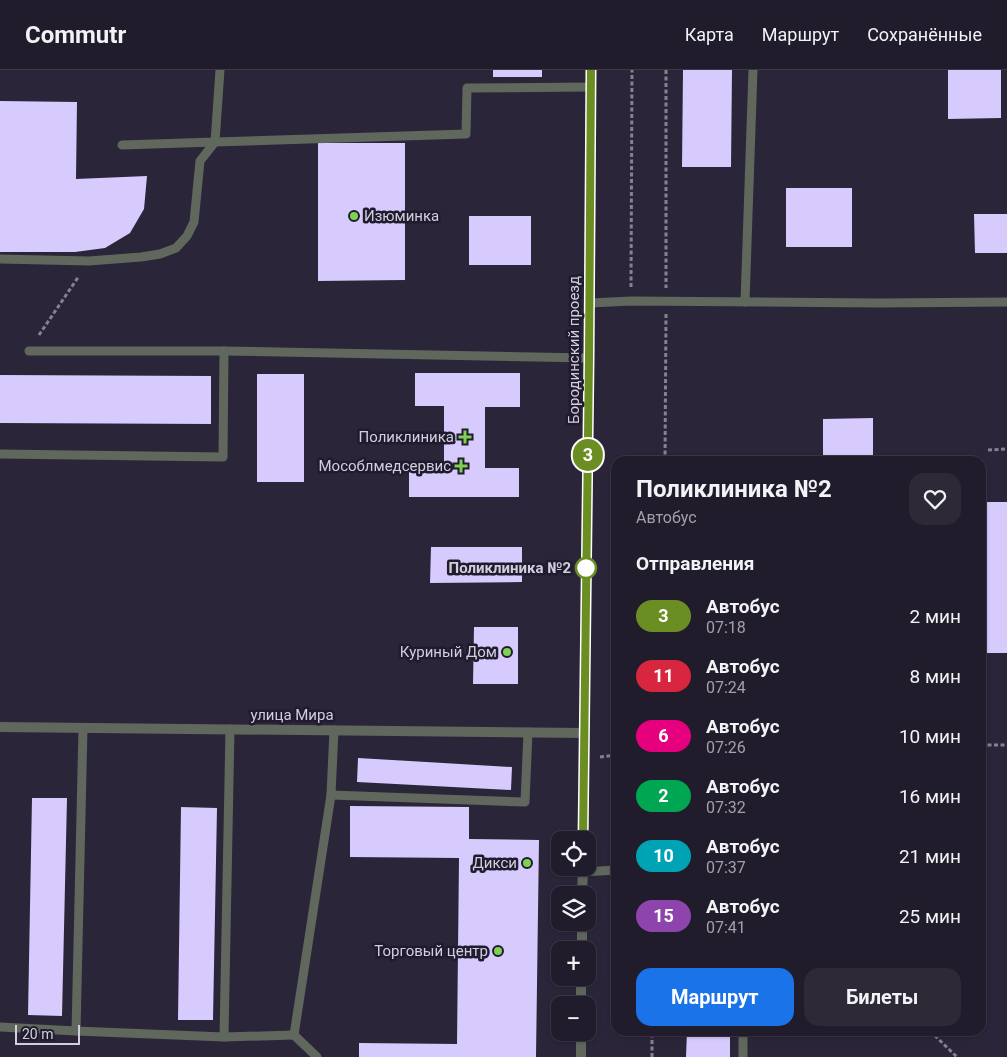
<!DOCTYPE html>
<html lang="ru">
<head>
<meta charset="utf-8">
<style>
  body { margin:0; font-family:Roboto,sans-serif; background:#2d2937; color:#f1f3f6; height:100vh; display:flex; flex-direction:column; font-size:19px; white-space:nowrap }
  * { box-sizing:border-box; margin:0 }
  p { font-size:16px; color:#a2a1a9 }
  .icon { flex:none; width:28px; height:28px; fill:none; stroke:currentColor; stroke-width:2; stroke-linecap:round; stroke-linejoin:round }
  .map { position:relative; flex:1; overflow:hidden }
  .details { position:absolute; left:611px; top:386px; width:375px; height:580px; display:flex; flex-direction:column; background:#201c2b; border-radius:15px; box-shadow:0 1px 4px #0004,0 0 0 1px #3d3a47 }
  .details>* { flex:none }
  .badge { padding:0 10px; border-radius:16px; font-size:18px; line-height:32px }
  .fabs { position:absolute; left:551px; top:761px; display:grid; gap:10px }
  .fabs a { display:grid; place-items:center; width:45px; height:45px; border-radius:10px; background:#201c2b; box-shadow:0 1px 4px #0004,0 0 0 1px #3d3a47; font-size:25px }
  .scale { position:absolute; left:15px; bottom:12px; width:65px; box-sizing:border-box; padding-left:5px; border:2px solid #d2cfdd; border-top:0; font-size:14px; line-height:18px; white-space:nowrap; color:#d2cfdd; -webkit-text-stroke:4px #211b2f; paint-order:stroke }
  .map>.badge { position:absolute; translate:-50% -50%; box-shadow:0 0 0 2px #fff }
  h2 { padding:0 25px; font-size:19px; line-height:45px }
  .round { display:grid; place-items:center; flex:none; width:52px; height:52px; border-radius:15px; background:#2d2937 }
  .head { display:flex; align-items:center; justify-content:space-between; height:85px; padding:0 25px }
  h1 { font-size:24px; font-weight:700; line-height:38px }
  .cta { display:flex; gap:10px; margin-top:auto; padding:10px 25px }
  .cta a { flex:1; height:58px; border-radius:15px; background:#1a73e8; color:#fff; font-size:20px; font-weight:700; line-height:58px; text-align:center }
  .cta a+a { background:#2d2937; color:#f1f3f6 }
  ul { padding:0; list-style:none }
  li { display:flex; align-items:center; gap:15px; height:60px; padding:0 25px }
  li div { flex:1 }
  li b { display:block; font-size:19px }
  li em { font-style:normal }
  li .badge { min-width:55px; font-weight:700; text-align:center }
  header { display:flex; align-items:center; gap:30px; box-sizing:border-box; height:70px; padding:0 25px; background:#201c2b; border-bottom:1px solid #3d3a47 }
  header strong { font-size:24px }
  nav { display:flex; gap:28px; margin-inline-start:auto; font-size:18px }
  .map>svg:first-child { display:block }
</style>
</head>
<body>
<header>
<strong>Commutr</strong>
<nav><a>Карта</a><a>Маршрут</a><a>Сохранённые</a></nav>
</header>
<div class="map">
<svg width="1007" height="987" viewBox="0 0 1007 987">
  <rect width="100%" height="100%" fill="#2a2539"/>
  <g fill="#d7cafd">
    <rect x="493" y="0" width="49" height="7"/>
    <path d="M683 0H732L731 97H682Z"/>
    <path d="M948 0H1001V48L948 49Z"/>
    <path d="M0 31 77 32 76 109 147 106 144 139 130 163 105 178 75 182H0Z"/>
    <path d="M318 73H405V210L318 211Z"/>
    <rect x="786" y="118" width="66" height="59"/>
    <path d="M974 144H1007V183H975Z"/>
    <rect x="469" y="146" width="62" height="49"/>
    <path d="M415 303H520V337H485V398H519V427H409V400H444V336H415Z"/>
    <rect x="257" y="304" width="47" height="108"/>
    <path d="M0 305 211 306V354L0 353Z"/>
    <path d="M873 348V391H823V349Z"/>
    <rect x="981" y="432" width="26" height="151"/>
    <path d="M431 477H522V512L430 513Z"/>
    <path d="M474 557H518V614H473Z"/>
    <path d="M358 688 512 697 511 720 357 712Z"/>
    <path d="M32 728H67L62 946 28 945Z"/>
    <path d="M350 736 469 737V769L539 770 536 987H359V973L457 974 459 788 350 787Z"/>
    <path d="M181 737 217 738 213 950H178Z"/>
    <path d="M687 961H730V987H686Z"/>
  </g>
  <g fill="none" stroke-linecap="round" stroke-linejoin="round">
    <g stroke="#858191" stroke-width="3" stroke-dasharray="4 2.5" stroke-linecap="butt">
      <path d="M666 0V218"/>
      <path d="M631 217 632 0"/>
      <path d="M39 265 79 206"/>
      <path d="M988 380 1007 379"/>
      <path d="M665 391 666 244"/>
      <path d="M981 675H1007"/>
      <path d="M600 687 616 685"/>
      <path d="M930 961 957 987"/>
      <path d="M652 987V961"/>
    </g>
    <g stroke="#60675d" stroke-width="9">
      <path d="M122 75 215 72 220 0"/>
      <path d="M0 189 89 191 141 187 160 184 176 178 187 166 194 152 200 91 215 72 466 64 467 18 590 17"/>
      <path d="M745 232 753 0"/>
      <path d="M590 233 631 231 879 233 1007 232"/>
      <path d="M29 281H224L589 288"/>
      <path d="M0 384 223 387 224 281"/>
      <path d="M331 725 525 732 528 662"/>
      <path d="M583 802 616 800"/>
      <path d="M0 957 76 961 83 658"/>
      <path d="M76 961 224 967 230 659"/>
      <path d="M224 967 294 965"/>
      <path d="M317 987 294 965 331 725 334 660"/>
      <path d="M743 987V961"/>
    </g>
    <g stroke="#60675d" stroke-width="10">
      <path d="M0 657 584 663"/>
      <path d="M583 770 589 288 591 0"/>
      <path d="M582 825 583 798"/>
      <path d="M582 880V852"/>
      <path d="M581 935V908"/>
      <path d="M581 987V962"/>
    </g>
  </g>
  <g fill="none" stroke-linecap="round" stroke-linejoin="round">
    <defs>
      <path id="line" d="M583 770 589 288 591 0"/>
    </defs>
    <use href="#line" stroke="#fff" stroke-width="11"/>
    <use href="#line" stroke="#6b8e23" stroke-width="8"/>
  </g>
  <g fill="#80d052" stroke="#211b2f" stroke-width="2">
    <circle cx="354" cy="146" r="5"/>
    <path d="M462.5 359.5h5v5h5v5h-5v5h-5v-5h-5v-5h5z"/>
    <path d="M458.5 388.5h5v5h5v5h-5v5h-5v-5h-5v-5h5z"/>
    <circle cx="507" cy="582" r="5"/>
    <circle cx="527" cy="793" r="5"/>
    <circle cx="498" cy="881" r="5"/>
  </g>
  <circle fill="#fff" stroke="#6b8e23" stroke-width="2.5" cx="586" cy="498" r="10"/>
  <g text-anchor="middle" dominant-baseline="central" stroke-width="5" stroke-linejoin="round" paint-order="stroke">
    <g font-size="15" fill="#d2cfdd" stroke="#211b2f" text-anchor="end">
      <text x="364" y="146" text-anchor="start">Изюминка</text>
      <text x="454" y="367">Поликлиника</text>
      <text x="451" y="396">Мособлмедсервис</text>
      <text x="497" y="582">Куриный Дом</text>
      <text x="517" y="793">Дикси</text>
      <text x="488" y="881">Торговый центр</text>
    </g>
    <g font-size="15" fill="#d2cfdd" stroke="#211b2f">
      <text transform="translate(574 280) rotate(-90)">Бородинский проезд</text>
      <text x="292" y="645">улица Мира</text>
    </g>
    <g font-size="15" font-weight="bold" fill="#d2cfdd" stroke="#211b2f" text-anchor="end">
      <text x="571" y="498">Поликлиника №2</text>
    </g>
  </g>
</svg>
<div class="fabs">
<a><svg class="icon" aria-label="locate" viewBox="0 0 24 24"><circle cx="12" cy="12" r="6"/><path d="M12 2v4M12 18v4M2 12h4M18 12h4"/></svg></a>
<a><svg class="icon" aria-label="layers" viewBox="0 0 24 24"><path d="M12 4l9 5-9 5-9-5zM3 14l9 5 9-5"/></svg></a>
<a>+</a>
<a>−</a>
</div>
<div class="scale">20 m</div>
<b class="badge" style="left:588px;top:385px;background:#6b8e23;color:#fff">3</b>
<section class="details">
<div class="head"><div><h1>Поликлиника №2</h1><p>Автобус</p></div><a class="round"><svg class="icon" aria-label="heart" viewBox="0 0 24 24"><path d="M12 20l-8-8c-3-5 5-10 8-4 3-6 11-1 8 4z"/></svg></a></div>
<h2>Отправления</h2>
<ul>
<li><span class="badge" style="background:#6b8e23;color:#fff">3</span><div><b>Автобус</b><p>07:18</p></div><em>2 мин</em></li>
<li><span class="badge" style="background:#d7263d;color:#fff">11</span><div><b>Автобус</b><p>07:24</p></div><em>8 мин</em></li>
<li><span class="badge" style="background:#e6007e;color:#fff">6</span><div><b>Автобус</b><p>07:26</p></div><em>10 мин</em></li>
<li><span class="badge" style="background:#00a651;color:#fff">2</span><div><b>Автобус</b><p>07:32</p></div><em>16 мин</em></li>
<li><span class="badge" style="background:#00a3b4;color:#fff">10</span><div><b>Автобус</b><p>07:37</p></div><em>21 мин</em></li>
<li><span class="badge" style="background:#8e44ad;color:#fff">15</span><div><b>Автобус</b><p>07:41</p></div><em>25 мин</em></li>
</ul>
<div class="cta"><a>Маршрут</a><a>Билеты</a></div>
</section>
</div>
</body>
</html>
